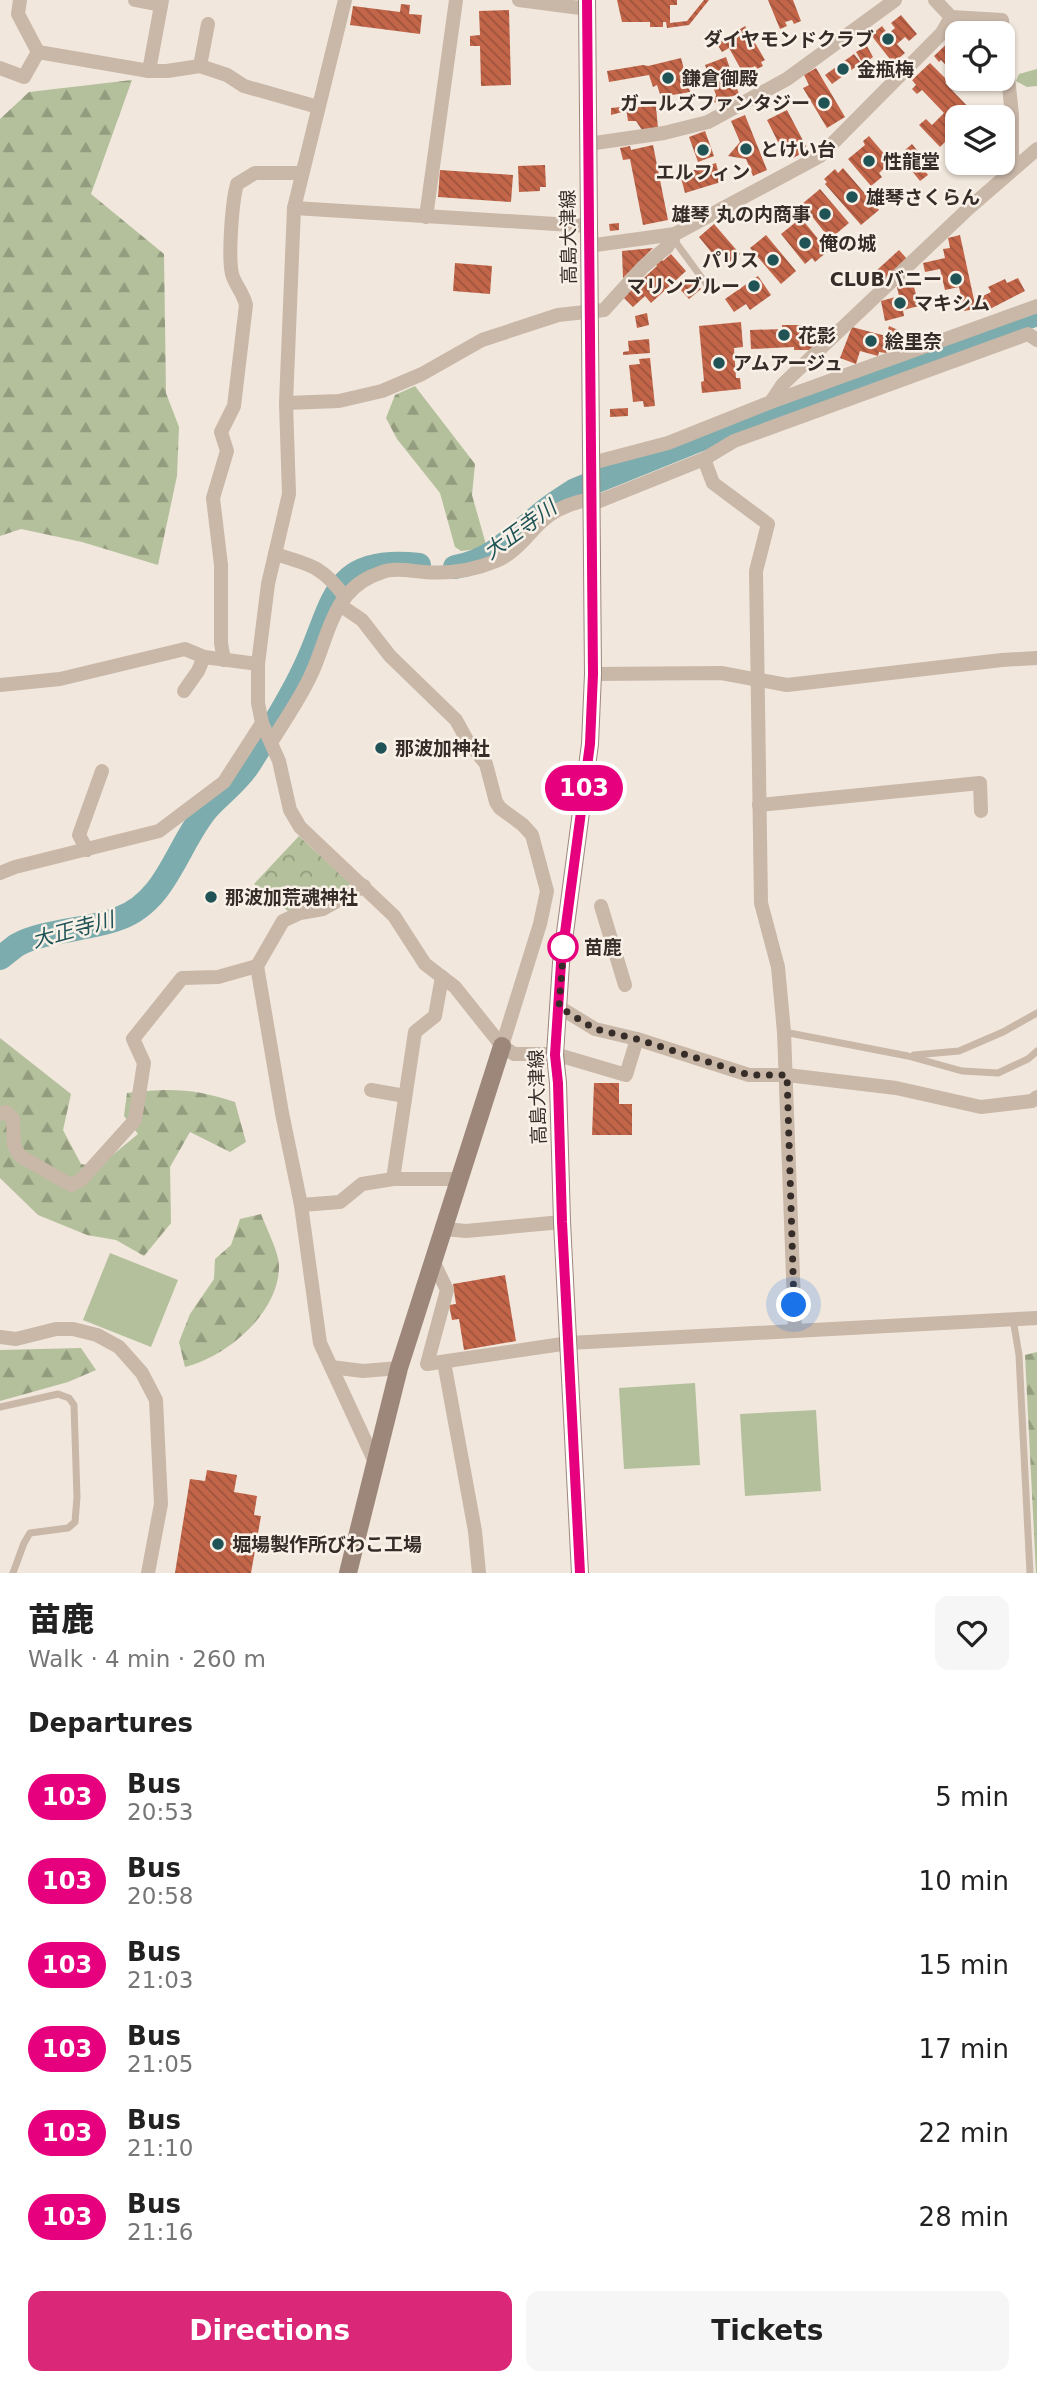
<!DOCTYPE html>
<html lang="en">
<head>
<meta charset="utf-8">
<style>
  body { margin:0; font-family:"DejaVu Sans","Noto Sans JP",sans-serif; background:#f6f6f6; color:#222; height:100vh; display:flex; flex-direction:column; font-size:26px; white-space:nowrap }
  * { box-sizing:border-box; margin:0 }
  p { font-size:23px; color:#767676 }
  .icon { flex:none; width:38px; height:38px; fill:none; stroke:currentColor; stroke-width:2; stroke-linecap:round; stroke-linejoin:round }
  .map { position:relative; height:1573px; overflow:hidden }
  .sheet { display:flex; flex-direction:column; background:#fff; flex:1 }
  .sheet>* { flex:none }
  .badge { padding:0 14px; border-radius:23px; font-size:24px; line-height:46px }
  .controls { position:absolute; left:945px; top:21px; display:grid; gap:14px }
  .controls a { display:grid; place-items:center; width:70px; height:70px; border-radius:14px; background:#fff; box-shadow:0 2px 5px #0004; font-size:35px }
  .you { position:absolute; width:35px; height:35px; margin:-18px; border:5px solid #fff; border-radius:50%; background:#1a73e8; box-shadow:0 0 0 10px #1a73e833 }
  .map>.badge { position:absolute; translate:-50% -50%; box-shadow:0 0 0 4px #fff }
  h2 { padding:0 28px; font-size:26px; line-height:63px }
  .round { display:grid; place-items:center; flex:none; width:74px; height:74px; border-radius:14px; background:#f6f6f6 }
  .overview { display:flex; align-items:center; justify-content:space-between; height:119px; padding:0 28px }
  h1 { font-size:33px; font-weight:800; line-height:52px }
  .cta { display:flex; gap:14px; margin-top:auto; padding:14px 28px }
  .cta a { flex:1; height:80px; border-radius:14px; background:#db2777; color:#fff; font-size:28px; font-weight:800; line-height:80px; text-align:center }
  .cta a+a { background:#f6f6f6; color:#222 }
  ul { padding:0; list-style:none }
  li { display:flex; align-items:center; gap:21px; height:84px; padding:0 28px }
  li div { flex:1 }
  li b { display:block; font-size:26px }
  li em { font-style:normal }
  li .badge { min-width:77px; font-weight:700; text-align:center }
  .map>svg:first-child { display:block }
</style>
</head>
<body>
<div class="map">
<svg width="1037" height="1573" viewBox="0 0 1037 1573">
  <defs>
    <pattern id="forest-firs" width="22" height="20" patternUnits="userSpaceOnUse" patternTransform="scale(1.75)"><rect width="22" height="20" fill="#b4c09c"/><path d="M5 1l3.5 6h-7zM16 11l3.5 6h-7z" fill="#939c7f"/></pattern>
    <pattern id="park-crowns" width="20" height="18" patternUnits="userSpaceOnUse" patternTransform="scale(1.75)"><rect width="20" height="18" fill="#b4c09c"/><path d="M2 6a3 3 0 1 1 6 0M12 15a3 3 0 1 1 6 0" fill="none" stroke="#939c7f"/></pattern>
    <pattern id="building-back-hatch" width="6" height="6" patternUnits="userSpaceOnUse" patternTransform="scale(1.75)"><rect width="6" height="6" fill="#c26549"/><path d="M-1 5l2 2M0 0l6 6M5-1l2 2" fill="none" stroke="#9e533d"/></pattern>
  </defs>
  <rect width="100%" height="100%" fill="#f1e7dc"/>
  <g fill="#b4c09c">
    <path d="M110 1253 178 1280 151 1347 83 1320Z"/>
    <path d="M695 1383 700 1465 624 1469 619 1388Z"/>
    <path d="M816 1410 821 1491 745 1496 740 1414Z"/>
  </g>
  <g fill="url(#forest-firs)">
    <path d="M1037 69V86L1027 87 1016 81 1019 74Z"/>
    <path d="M132 80 91 194 164 254 166 393 179 427 177 476 158 565 82 542 21 529 0 536V119L29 92Z"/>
    <path d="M415 386 475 464 472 495 485 541V548L461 551 455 547 440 493 397 439 386 418 395 395Z"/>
    <path d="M0 1038 71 1094 63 1130 81 1164 98 1167 138 1134 124 1116 127 1093C170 1088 193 1088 235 1102L246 1142 230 1152 190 1132 170 1167 171 1223 144 1256 116 1240 87 1235 38 1215 0 1178Z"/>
    <path d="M261 1214C266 1227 279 1253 279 1265 280 1312 227 1357 185 1367L179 1342 190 1314 214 1279 215 1259 231 1245 240 1219Z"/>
    <path d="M81 1348 96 1370 68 1382 0 1401V1350Z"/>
    <path d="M1037 1352V1573H1036L1025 1355Z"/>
  </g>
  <path fill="url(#park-crowns)" d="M299 836 351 884 316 903 288 911 254 884Z"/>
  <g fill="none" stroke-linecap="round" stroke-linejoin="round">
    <g stroke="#7cacad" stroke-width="24">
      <path d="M455 567C495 560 517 532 547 509 556 502 566 496 575 490L805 397 1037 314"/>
      <path d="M0 958C6 954 11 949 17 945 44 930 91 930 120 918 168 900 177 844 208 808 221 794 237 782 248 766 268 734 288 703 304 669 335 606 328 555 419 565"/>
    </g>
  </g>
  <g fill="url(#building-back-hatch)">
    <path d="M617 0H677V5H670V23L687 21 704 0H709L689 25 667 28 666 22H663V27H650V22H622Z"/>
    <path d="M768 0H793L801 21 794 24 792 20 785 22 787 26 780 29Z"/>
    <path d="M401 4 410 5 409 14 422 15 420 34 350 25 353 6 400 12Z"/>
    <path d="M509 10 511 85 481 86 480 46H470V36L480 35 479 11Z"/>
    <path d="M901 15 917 34 909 41 905 37 897 44 905 53 893 63 871 35 882 26 888 34 895 28 891 23Z"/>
    <path d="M745 26 765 60 761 62 763 66 757 69 755 66 743 73 729 48 722 52 717 44Z"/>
    <path d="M954 37 957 41V77L941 60 939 62 934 56Z"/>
    <path d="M867 46 873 57 863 64 856 52Z"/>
    <path d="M854 54 861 63 832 84 825 75Z"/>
    <path d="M726 57 739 94 730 97 722 105 714 102 716 95 705 65Z"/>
    <path d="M681 58 690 92 661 97 657 85 653 87 649 75 609 82 607 71 643 65 648 66Z"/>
    <path d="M930 63 948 81 945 83 976 115 973 117H957V130L940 147 919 125 926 119 932 125 944 113 922 90 917 94 912 89 916 85 912 80Z"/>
    <path d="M816 68 845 117 827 128 803 88 809 85 804 75Z"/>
    <path d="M656 106 658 129 642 130 636 121H628L626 108Z"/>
    <path d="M621 107 622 112 611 115V108Z"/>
    <path d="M787 110 808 150 793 158 783 139 778 142 767 120Z"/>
    <path d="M745 115 767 170 753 176 746 159 728 156 740 142 731 121Z"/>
    <path d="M705 131 714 156 698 162 689 137Z"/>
    <path d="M869 136 891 162 879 173 882 177 871 186 848 159 865 145 863 141Z"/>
    <path d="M912 144 928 164 923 168 928 175 920 181 899 155Z"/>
    <path d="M653 145 668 220 643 225 630 159 623 160 620 148 630 146 631 150Z"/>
    <path d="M716 163 721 182 685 193 680 174Z"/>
    <path d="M545 165 546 187H540V191L519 192 518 166Z"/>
    <path d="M843 168 879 210 861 225 825 184 827 182 824 179 835 169 838 173Z"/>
    <path d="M440 170 513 175 511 202 438 197Z"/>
    <path d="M820 189 849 223 830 239 802 204Z"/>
    <path d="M801 218 828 251 815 262 812 258 805 264 781 234Z"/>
    <path d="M619 223V230L610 231 609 224Z"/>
    <path d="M714 224 740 254 729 263 717 249 712 253 699 237Z"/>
    <path d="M766 235 796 271 781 284 750 248Z"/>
    <path d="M960 235 976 309 964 311 959 287 945 290 940 269 925 272 923 263 945 258 943 249 950 248 948 238Z"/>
    <path d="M653 248 623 278 622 251Z"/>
    <path d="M899 250 908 260 885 281 876 271Z"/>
    <path d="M671 254 686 271 651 303 645 296 633 307 623 297 657 266 655 263 661 258 663 261Z"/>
    <path d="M455 263 492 266 490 294 453 291Z"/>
    <path d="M758 276 771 295 750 310 746 304 734 312 725 299Z"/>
    <path d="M690 277 701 289 689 299 678 287Z"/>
    <path d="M1018 278 1025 291 988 310 981 297 991 292 988 287 1005 279 1007 283Z"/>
    <path d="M913 283 919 306 903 310 904 316 885 321 881 301 899 296 897 287Z"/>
    <path d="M647 313 649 325 637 328 635 316Z"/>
    <path d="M741 322 743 347 734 348 736 378H740L741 389 702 393 701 382 704 381 699 326Z"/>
    <path d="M782 325H810L822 340 813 350H794V347L751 349 750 330 782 329Z"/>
    <path d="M889 326 898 330 893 347 886 353 879 352 878 356 860 351 856 364 840 358 852 327 886 336Z"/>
    <path d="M649 339 650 353 623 355V352L629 351 628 341Z"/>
    <path d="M650 358 655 406 644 407 643 401 633 402 629 365 640 364 639 359Z"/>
    <path d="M628 408V416L610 417V409Z"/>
    <path d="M594 1083H619V1104H632V1135H592Z"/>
    <path d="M505 1275 516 1341 464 1350 459 1319 452 1320 449 1305 456 1304 453 1284Z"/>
    <path d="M207 1470 237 1475 234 1492 257 1496 254 1515 261 1516 251 1573H175L190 1479 205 1481Z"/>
  </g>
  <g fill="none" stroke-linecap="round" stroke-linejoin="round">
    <g stroke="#c9b7a8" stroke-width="7">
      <path d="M675 236 677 244 707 285"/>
      <path d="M784 1032 908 1056 962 1071 998 1073 1028 1059 1037 1051"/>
      <path d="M914 1055 959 1051 1003 1032 1037 1013"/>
      <path d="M1013 1319 1019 1355 1030 1573"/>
      <path d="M0 1407 58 1394 69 1398 74 1405 77 1497 75 1522 68 1528 30 1533 24 1543 13 1573"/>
    </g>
    <g stroke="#c9b7a8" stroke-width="14">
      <path d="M20 0 18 14 38 52"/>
      <path d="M135 0 161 5"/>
      <path d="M345 0 294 208 286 403 289 494 268 584 258 664V703L262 723 279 761 290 810 300 827 394 916 425 964 455 987 502 1046 514 1054H555L626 1075 637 1039"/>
      <path d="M519 0 588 9"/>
      <path d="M951 17 1002 20 1012 115V169"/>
      <path d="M200 66 208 24"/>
      <path d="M0 68 24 77 38 52 149 71H167L200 66 227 75 244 86 318 107"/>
      <path d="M149 71 162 0"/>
      <path d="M588 144 664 133 708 122 787 79 895 0"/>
      <path d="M294 208 588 226"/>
      <path d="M426 217 456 0"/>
      <path d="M588 246 675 234"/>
      <path d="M771 402 783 384 969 208 1037 149"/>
      <path d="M286 403 339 401 382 391 422 374 482 340 558 315 604 310 643 267 667 247 675 234 820 156 942 33 951 17 935 0"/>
      <path d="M704 459 713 483 768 524 756 571 761 903 778 967 784 1032 795 1330"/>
      <path d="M592 463 668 443 771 402 1037 306"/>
      <path d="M592 504 704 459 734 441 1028 334 1037 340"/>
      <path d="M275 554C311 565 322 566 345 597"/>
      <path d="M340 605 362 620 390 656 456 720 467 740 486 764 496 802 500 808 523 825 532 835 547 891 540 924 502 1046"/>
      <path d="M224 660 221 643V565L213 498 227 451 221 432 234 406 246 305C243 292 235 285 232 274 228 256 232 202 237 184L255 173H302"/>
      <path d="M593 674 721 673 787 685 1002 660 1037 658"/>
      <path d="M0 685 60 679 185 649 204 657 258 664"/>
      <path d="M184 691 198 671 204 657"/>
      <path d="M272 741C285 720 299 700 310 677 328 641 330 595 372 576 378 574 385 570 392 570 402 569 413 571 424 572 449 574 472 571 496 561 515 553 526 537 540 523 554 509 574 502 592 499"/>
      <path d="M759 805 980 783 981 811"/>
      <path d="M87 850 79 835 102 771"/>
      <path d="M0 873 15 867 159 831 224 782 262 723"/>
      <path d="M601 906 625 985"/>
      <path d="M257 966 282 1113 301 1205 320 1343 375 1462"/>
      <path d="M559 1007 595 1029 637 1039 749 1075H787L896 1088 981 1107 1032 1101 1037 1097"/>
      <path d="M371 1090 405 1096"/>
      <path d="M0 1114 6 1112 13 1119 14 1145 20 1156 71 1185 81 1180 135 1120 144 1063 133 1039 182 978 218 977 257 966 283 921 300 913 323 909 364 886"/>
      <path d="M393 1179 415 1032 435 1016 442 977"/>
      <path d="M301 1205 340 1202 362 1184 393 1179H460"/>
      <path d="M444 1229 466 1231 562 1222"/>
      <path d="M434 1263 447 1290 427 1364 569 1343 1037 1318"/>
      <path d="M0 1337 16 1339 56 1329H73L97 1335 119 1347 142 1373 156 1400 161 1504 148 1573"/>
      <path d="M444 1362 475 1531 479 1573"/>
      <path d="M331 1367 363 1371 399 1368"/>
    </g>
    <g stroke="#9d867a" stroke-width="18">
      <path d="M348 1573 399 1368 502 1046"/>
      <path d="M580 1573 562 1222 558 1083 555 1054 561 963 590 744 593 674 587 0"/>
    </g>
  </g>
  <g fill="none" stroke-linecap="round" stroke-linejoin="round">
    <defs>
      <path id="line" d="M580 1573 562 1222 558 1083 555 1055 561 963 590 744 593 674 587 0"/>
    </defs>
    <use href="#line" stroke="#fff" stroke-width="16"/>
    <use href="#line" stroke="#e6007e" stroke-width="10"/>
    <path stroke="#362c28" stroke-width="7" stroke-dasharray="0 12.6" d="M563 947 564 944 559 1007 595 1029 637 1039 749 1075H787L794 1305"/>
  </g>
  <g fill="#1f5356" stroke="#f9f1e8" stroke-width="2.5">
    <circle cx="888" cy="39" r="7"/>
    <circle cx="843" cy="69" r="7"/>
    <circle cx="668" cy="78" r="7"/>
    <circle cx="824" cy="103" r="7"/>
    <circle cx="746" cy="149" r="7"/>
    <circle cx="703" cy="150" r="7"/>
    <circle cx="869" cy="161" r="7"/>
    <circle cx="852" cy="197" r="7"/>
    <circle cx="825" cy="214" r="7"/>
    <circle cx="805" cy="243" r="7"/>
    <circle cx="773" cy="260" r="7"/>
    <circle cx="956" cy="279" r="7"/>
    <circle cx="754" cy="286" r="7"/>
    <circle cx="900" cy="303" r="7"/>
    <circle cx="784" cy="335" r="7"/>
    <circle cx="871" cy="341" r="7"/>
    <circle cx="719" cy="363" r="7"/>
    <circle cx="381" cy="748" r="7"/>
    <circle cx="211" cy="897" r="7"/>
    <circle cx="218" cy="1544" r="7"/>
  </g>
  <circle fill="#fff" stroke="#e6007e" stroke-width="3.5" cx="563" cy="947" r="14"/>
  <g text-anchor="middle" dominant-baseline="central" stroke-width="5" stroke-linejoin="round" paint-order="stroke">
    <g font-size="19" font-weight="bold" fill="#362c28" stroke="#f9f1e8" text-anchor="start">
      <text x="874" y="39" text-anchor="end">ダイヤモンドクラブ</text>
      <text x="857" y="69">金瓶梅</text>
      <text x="682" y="78">鎌倉御殿</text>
      <text x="810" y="103" text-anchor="end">ガールズファンタジー</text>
      <text x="760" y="149">とけい台</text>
      <text x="883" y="161">性龍堂</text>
      <text x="703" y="172" text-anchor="middle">エルフィン</text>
      <text x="866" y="197">雄琴さくらん</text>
      <text x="811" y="214" text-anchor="end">雄琴 丸の内商事</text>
      <text x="819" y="243">俺の城</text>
      <text x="759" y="260" text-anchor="end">パリス</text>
      <text x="942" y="279" text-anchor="end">CLUBバニー</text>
      <text x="740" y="286" text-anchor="end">マリンブルー</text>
      <text x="914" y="303">マキシム</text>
      <text x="798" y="335">花影</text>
      <text x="885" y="341">絵里奈</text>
      <text x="733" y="363">アムアージュ</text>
      <text x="395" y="748">那波加神社</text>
      <text x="225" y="897">那波加荒魂神社</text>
      <text x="232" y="1544">堀場製作所びわこ工場</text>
    </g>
    <g font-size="19" fill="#362c28" stroke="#f9f1e8">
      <text transform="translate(568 237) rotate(-91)">高島大津線</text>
      <text transform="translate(537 1097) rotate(-92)">高島大津線</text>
    </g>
    <g font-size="19" font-weight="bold" fill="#362c28" stroke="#f9f1e8" text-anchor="start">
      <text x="584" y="947">苗鹿</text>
    </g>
    <g font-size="21" font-style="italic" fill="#1f5356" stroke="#f9f1e8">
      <text transform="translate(520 530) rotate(-36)">大正寺川</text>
      <text transform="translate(73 930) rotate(-15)">大正寺川</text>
    </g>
  </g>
</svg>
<div class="controls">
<a><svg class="icon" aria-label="locate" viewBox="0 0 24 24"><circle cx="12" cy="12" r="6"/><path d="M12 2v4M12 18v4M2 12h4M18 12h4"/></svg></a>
<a><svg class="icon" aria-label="layers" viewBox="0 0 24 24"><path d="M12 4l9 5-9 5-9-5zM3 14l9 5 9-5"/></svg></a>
</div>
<div class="you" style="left:794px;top:1305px"></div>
<b class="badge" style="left:584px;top:788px;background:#e6007e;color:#fff">103</b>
</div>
<section class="sheet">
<div class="overview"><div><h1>苗鹿</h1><p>Walk · 4 min · 260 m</p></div><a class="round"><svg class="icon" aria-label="heart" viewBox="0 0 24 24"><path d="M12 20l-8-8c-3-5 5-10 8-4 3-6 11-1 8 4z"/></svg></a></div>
<h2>Departures</h2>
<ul>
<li><span class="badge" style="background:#e6007e;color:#fff">103</span><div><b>Bus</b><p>20:53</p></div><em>5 min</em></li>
<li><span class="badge" style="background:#e6007e;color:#fff">103</span><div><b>Bus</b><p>20:58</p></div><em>10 min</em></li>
<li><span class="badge" style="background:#e6007e;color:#fff">103</span><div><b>Bus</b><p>21:03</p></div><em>15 min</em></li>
<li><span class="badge" style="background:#e6007e;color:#fff">103</span><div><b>Bus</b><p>21:05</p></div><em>17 min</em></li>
<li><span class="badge" style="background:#e6007e;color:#fff">103</span><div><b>Bus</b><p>21:10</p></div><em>22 min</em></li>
<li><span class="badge" style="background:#e6007e;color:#fff">103</span><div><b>Bus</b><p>21:16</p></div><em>28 min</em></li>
</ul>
<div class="cta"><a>Directions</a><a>Tickets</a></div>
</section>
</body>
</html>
